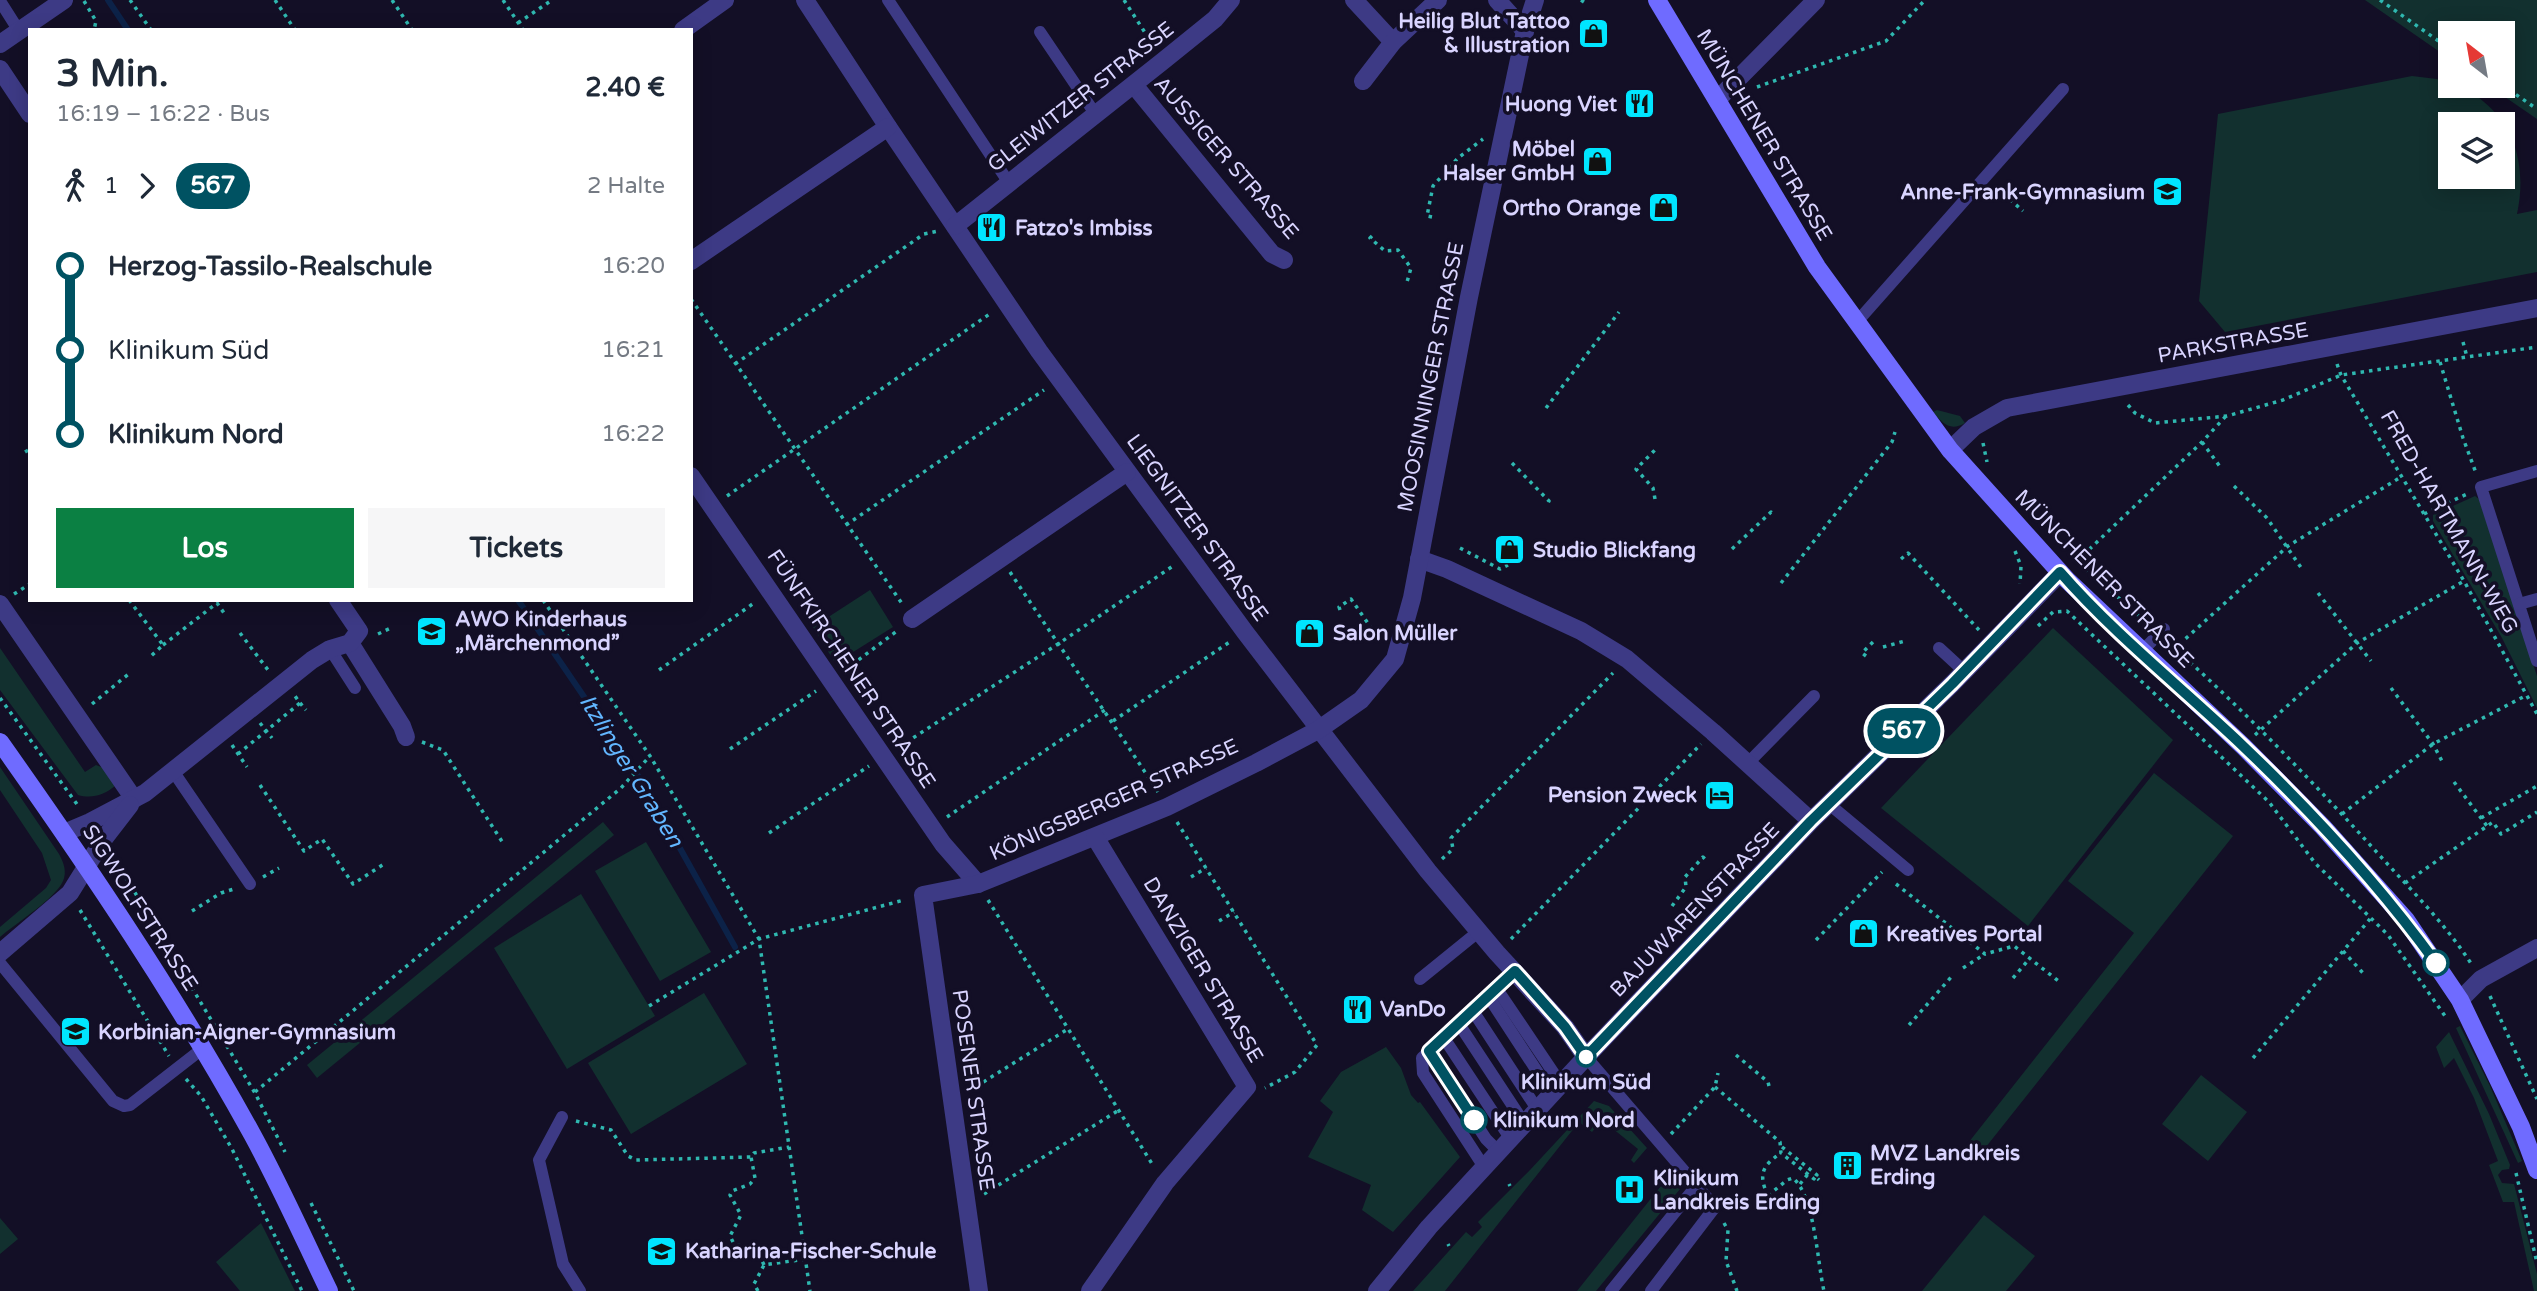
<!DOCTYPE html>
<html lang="de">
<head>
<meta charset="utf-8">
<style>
  body { margin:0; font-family:"Varela Round",sans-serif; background:#f6f6f7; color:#1f2937; height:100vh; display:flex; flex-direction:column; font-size:26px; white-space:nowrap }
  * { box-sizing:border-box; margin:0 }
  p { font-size:23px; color:#747a83 }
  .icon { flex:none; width:38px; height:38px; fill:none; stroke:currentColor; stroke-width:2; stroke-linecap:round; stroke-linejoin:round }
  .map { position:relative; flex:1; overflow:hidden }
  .side { position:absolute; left:28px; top:28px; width:665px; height:574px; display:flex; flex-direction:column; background:#fff; border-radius:0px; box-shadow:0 4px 18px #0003 }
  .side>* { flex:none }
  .badge { padding:0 14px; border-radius:23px; font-size:24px; line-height:46px }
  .needle { width:46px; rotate:329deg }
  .controls { position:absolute; left:2438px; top:21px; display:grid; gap:14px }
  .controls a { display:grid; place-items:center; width:77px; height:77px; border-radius:0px; background:#fff; box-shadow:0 4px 18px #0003; font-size:35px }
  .map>.badge { position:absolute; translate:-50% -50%; box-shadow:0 0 0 4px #fff }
  .legs { display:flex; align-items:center; gap:10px; height:77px; padding:0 28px; font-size:23px }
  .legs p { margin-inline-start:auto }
  .head { display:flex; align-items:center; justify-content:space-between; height:119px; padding:0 28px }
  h1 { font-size:38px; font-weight:700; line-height:52px }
  .action { display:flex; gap:14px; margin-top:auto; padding:14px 28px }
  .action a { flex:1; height:80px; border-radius:0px; background:#0b8043; color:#fff; font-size:28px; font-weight:700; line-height:80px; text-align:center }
  .action a+a { background:#f6f6f7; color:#1f2937 }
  ul { padding:0 28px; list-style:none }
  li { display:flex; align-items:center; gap:24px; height:84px; font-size:26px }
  li i { display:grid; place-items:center; width:10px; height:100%; margin:0 9px; background:currentColor }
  li i::after { content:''; width:18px; height:18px; margin:-9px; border:5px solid; border-radius:50%; background:#fff }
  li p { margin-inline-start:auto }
  li:first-child i { background:linear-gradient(#0000 50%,currentColor 0) }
  li:last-child i { background:linear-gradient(currentColor 50%,#0000 0) }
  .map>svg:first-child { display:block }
</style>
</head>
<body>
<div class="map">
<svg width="2537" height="1291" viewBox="0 0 2537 1291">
  <rect width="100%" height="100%" fill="#130f26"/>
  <g fill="#12302f" fill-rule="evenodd">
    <path d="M2365 0H2537V119L2489 86H2502V33H2450V59Z"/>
    <path d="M2412 76 2445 80 2450 82V86C2464 86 2474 93 2484 102 2518 130 2526 172 2517 214L2537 210V272L2225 332 2199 301 2218 114ZM2450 124H2502V177H2450Z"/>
    <path d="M1937 410 1960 416 1965 423C1950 432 1942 423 1933 412Z"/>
    <path d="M2475 496 2479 499 2537 676V708L2502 638 2433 521V515Z"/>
    <path d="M870 590 893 627 842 659 834 661 813 627Z"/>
    <path d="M2053 628 2173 740 2028 926 1881 808Z"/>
    <path d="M0 648 85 772 96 765 109 770 115 786C104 795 92 799 78 795L0 690Z"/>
    <path d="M0 767 59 854C64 863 67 872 63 881 56 898 15 924 0 937V927L46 888 51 880 42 853 0 790Z"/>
    <path d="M2154 773 2233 836 1974 1162 1961 1152 2134 933 2068 881Z"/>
    <path d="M603 822 614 835 317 1078 307 1065Z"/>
    <path d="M646 842 711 952 660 981 595 871Z"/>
    <path d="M581 894 655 1016 567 1069 494 948Z"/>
    <path d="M704 993 747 1064 631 1134 588 1063Z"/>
    <path d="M2460 1026 2490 1086 2522 1161 2518 1163 2456 1028Z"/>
    <path d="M2449 1032 2489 1114 2510 1165 2509 1169 2502 1170 2498 1175 2502 1183 2514 1184 2537 1274V1291H2534L2514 1202H2503L2489 1165 2498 1161 2474 1098 2454 1058 2444 1068 2436 1047Z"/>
    <path d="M1386 1047 1401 1068 1411 1095 1418 1103 1420 1102 1460 1157 1393 1232 1362 1210 1371 1185 1308 1157 1333 1112 1320 1101 1341 1072Z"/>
    <path d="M2201 1075 2247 1112 2208 1161 2162 1124Z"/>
    <path d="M1594 1101 1609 1106 1647 1148 1634 1163 1631 1160 1638 1149 1602 1120 1592 1132 1579 1122 1445 1291H1413L1466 1232 1472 1237 1482 1227 1478 1222 1530 1170Z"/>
    <path d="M1669 1176 1680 1189 1596 1291H1577Z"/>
    <path d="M1984 1215 2035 1256 2006 1291H1922Z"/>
    <path d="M0 1218 18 1239 0 1254Z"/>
    <path d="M261 1223 295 1291H240L216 1262Z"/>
  </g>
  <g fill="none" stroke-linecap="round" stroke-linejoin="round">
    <g stroke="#0c2248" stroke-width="6">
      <path d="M108 0 128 30"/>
      <path d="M518 600 647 789 735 947"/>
    </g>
    <g stroke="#2fb8b0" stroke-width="3.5" stroke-dasharray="3.5 5" stroke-linecap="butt">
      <path d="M130 0 151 30"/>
      <path d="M275 0 295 30"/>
      <path d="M392 0 412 30"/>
      <path d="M503 0 523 30"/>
      <path d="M1124 0 1153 45"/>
      <path d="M1581 0 1584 2"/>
      <path d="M2380 0 2450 49"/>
      <path d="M84 1 96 21 94 30"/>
      <path d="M518 23 552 0"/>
      <path d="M2502 85 2537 109"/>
      <path d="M1757 87 1886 41 1925 0"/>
      <path d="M1749 93V117"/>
      <path d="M1997 188 2023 211"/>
      <path d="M1432 217 1427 216 1433 186 1458 158 1483 139"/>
      <path d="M1372 236 1370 238 1385 251 1398 250 1411 268 1407 282"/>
      <path d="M691 299 903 605"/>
      <path d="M2463 342 2467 357"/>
      <path d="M2440 362 2463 438 2476 473"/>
      <path d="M735 364 924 234 938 231"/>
      <path d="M2337 364 2341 375 2464 581 2537 714"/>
      <path d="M2128 405 2135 413 2155 423 2227 416 2283 400 2341 375 2537 347"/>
      <path d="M1546 408 1619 312"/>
      <path d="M2202 442 2221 468"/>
      <path d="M1983 443 1987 462"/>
      <path d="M25 452 30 449"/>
      <path d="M1512 463 1549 501 1548 503"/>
      <path d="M2234 486 2267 518 2302 569"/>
      <path d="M727 496 991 313"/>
      <path d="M1655 499 1653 488 1636 469 1656 449 1658 451"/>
      <path d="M2424 514 2467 494"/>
      <path d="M846 525 1044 390"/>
      <path d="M1460 548 1500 569 1508 565"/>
      <path d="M1732 549 1771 512 1773 514"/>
      <path d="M2015 551 2021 566 2020 584"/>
      <path d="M1901 559 1908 553 1979 630"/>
      <path d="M2077 561 2202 442 2226 416"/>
      <path d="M2079 563 2147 623"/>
      <path d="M1010 572C1059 646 1110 718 1158 792"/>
      <path d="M1781 583 1892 442 1895 432"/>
      <path d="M2318 593 2371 661"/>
      <path d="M14 594 30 584"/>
      <path d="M129 600 163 645 151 656"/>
      <path d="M543 600 650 756 759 939 810 1291"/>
      <path d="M1340 610 1339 607 1351 599 1381 642"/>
      <path d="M2038 626 2053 612 2067 611 2269 802 2315 863 2388 935 2445 1016"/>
      <path d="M240 633 268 670"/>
      <path d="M378 634 393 627"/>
      <path d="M163 645 217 603 224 613"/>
      <path d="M2171 645C2245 711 2315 784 2382 858 2413 892 2447 926 2472 965"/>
      <path d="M1883 647 1905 641"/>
      <path d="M2173 650 2288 546 2401 477"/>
      <path d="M1866 656 1862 653 1874 641"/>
      <path d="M659 670 754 603"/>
      <path d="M845 670 897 631"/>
      <path d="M2391 688 2433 744 2443 763"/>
      <path d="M0 698 79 807"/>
      <path d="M300 703 306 710"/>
      <path d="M92 704 131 672"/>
      <path d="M1113 721 1231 641"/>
      <path d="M260 723 272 738"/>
      <path d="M2255 735 2357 643 2464 581"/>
      <path d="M422 742 443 750 503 843"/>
      <path d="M232 745 247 767"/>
      <path d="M899 747 1058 644 1173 566"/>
      <path d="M730 749 816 691"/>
      <path d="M238 754 300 703 295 696"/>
      <path d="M2454 782 2487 826"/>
      <path d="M260 785 304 851 322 839 353 884 384 864"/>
      <path d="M2342 814 2433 744 2525 696"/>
      <path d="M947 817 1105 710"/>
      <path d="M2481 818 2537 786"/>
      <path d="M1177 822 1317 1045 1295 1072 1265 1088"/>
      <path d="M769 833 869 766"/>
      <path d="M113 856 255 1093 285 1152"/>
      <path d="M1442 859 1453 849 1451 838 1613 673"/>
      <path d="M263 877 279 868"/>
      <path d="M1191 877 1206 868"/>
      <path d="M2405 883 2493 822 2501 834 2537 812"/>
      <path d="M1896 884 1985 954 2014 946 2061 983"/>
      <path d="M988 900 1154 1167"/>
      <path d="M1672 906 1686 887 1685 877 1703 857 1705 859"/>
      <path d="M80 910 169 1056"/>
      <path d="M192 911 221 893 234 889"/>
      <path d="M1219 921 1234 912"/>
      <path d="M1511 939 1701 744"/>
      <path d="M1816 940 1882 872"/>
      <path d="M2343 951 2363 973"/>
      <path d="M1963 968 1985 954"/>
      <path d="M2013 978 2030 958"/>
      <path d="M2490 996 2537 1099"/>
      <path d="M649 1006 759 939 904 900"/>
      <path d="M1909 1025 1953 975"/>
      <path d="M1736 1055 1768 1082 1769 1086"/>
      <path d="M2253 1058 2370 919"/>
      <path d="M186 1079 201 1096 232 1149 302 1291"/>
      <path d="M1715 1087 1780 1142 1781 1153 1814 1179 1815 1176"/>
      <path d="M969 1091 1068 1029"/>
      <path d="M255 1092 621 788 650 756"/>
      <path d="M1573 1117 1575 1119"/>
      <path d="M576 1121 611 1130 628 1156 636 1160 751 1157"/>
      <path d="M1671 1134 1715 1087 1718 1073"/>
      <path d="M1782 1147 1817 1175 1815 1176 1819 1180"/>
      <path d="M2516 1173 2537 1263"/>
      <path d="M1509 1184 1510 1186"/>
      <path d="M1800 1184 1808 1174"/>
      <path d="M984 1194 1119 1110"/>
      <path d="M1768 1196C1758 1174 1762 1166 1781 1153"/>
      <path d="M311 1203 354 1291"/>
      <path d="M1730 1207 1753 1208 1787 1180 1793 1178C1815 1197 1817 1261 1824 1291"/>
      <path d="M1724 1223 1728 1230 1726 1261 1737 1291"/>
      <path d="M1448 1244 1449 1246"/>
      <path d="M764 1265 757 1250 734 1244 730 1236 741 1215 730 1195 732 1191 750 1184 755 1178 751 1157 754 1153 789 1147"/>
      <path d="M758 1291 754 1284 764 1265 805 1259"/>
    </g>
    <g stroke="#3d3a85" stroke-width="12">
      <path d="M888 0 1009 183"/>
      <path d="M0 1 19 31"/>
      <path d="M1040 32 1096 115"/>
      <path d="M1856 323 2063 89"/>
      <path d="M2537 471 2481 487 2537 661"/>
      <path d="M2519 604 2537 599"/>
      <path d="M1939 648 1964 671"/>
      <path d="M330 649 355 688"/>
      <path d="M2141 652 2164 629"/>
      <path d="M1748 763 1814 696"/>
      <path d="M173 771 250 884"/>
      <path d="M1829 804 1908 870"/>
      <path d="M0 963 113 1101 124 1106 130 1105 202 1049"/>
      <path d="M1420 979 1478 932"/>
      <path d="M1497 989 1561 1084"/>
      <path d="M1488 996 1552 1094"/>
      <path d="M1473 1011 1537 1109"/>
      <path d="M1459 1024 1524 1123"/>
      <path d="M1444 1038 1510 1138"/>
      <path d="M1429 1051 1486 1139 1498 1151"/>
      <path d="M1586 1057 1715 1207 1651 1291"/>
      <path d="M562 1117 539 1160 563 1264 580 1291"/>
      <path d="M1484 1167 1423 1073 1422 1058 1515 971"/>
      <path d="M1611 1291 1697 1185"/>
    </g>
    <g stroke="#3d3a85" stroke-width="18">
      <path d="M805 0 888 127 1039 351 1245 632 1428 871 1497 953 1565 1027 1586 1057"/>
      <path d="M1354 0 1393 42"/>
      <path d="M1497 0 1525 31"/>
      <path d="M683 30 725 0"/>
      <path d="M0 44 64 0"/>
      <path d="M0 69 30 114"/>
      <path d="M1363 81 1393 42 1438 0"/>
      <path d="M1134 85 1272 254 1284 260"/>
      <path d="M1717 100 1816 0"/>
      <path d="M955 226 1163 61 1215 19 1231 0"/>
      <path d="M691 261 888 127"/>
      <path d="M1950 450 1974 427 2007 408 2537 308"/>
      <path d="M691 476 943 844 978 884"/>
      <path d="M1419 559 1447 569 1581 631 1627 659 1713 732 1811 821"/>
      <path d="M0 604 134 799"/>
      <path d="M912 619 1127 472"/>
      <path d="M350 643 402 726 406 737"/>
      <path d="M64 833 90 822 145 793 312 660 330 649 350 643 359 631 338 600"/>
      <path d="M0 953 70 893 103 840 130 805"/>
      <path d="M2460 1000 2481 979 2537 948"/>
      <path d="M979 1291 923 895 978 884 1167 807 1256 763 1318 730 1361 700 1395 659 1412 598 1469 297 1525 31 1535 0"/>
      <path d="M1090 1291 1165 1183 1247 1087 1095 837"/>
      <path d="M1377 1291 1429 1227 1586 1057 1811 821 1952 684 2060 573"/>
    </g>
    <g stroke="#6f6bff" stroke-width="18">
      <path d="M1657 0 1817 267 1950 450 2067 580 2244 747 2323 827 2406 920 2460 1000 2521 1127 2537 1170"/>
      <path d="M0 742C90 869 177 998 252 1134 280 1185 304 1239 329 1291"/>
    </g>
  </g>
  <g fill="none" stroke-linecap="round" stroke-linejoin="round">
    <defs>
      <path id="line-1" d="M1474 1120 1429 1051 1515 971 1565 1027 1586 1057 1811 821 1952 684 2060 572C2114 634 2182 688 2242 745 2312 812 2379 884 2436 963"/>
    </defs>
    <use href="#line-1" stroke="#fff" stroke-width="16"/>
    <use href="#line-1" stroke="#005262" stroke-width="10"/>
  </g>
  <defs>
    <symbol id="shop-square" viewBox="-11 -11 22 22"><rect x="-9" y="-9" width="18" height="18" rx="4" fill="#00e5ff" stroke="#130f26"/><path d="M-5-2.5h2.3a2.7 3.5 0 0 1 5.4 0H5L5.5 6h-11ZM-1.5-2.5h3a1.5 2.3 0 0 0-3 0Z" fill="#111"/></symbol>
    <symbol id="restaurant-square" viewBox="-11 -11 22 22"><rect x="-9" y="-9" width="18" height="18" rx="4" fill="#00e5ff" stroke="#130f26"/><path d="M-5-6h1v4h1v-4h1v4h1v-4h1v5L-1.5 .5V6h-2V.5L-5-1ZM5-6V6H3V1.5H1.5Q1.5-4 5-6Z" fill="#111"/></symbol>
    <symbol id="school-square" viewBox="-11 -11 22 22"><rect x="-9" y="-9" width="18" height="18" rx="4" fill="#00e5ff" stroke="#130f26"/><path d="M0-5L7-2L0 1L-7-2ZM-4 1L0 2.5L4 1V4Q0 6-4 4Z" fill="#111"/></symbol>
    <symbol id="hotel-square" viewBox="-11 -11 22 22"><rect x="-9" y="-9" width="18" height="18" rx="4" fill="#00e5ff" stroke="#130f26"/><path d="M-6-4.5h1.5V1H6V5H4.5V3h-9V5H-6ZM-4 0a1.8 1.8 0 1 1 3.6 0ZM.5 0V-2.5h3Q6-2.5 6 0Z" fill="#111"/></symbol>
    <symbol id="building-square" viewBox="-11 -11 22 22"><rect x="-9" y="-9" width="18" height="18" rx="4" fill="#00e5ff" stroke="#130f26"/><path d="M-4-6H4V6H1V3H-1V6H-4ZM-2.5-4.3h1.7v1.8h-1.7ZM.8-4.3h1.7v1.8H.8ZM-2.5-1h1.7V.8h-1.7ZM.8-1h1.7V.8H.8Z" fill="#111"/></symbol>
    <symbol id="hospital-square" viewBox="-11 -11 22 22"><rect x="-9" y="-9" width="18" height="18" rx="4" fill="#00e5ff" stroke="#130f26"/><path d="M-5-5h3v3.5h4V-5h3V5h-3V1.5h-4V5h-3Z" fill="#111"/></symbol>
  </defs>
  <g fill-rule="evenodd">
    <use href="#shop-square" x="1576" y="16" width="35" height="35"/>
    <use href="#restaurant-square" x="1622" y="86" width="35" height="35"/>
    <use href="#shop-square" x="1580" y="144" width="35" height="35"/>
    <use href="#school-square" x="2150" y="174" width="35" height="35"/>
    <use href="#shop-square" x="1646" y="190" width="35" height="35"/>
    <use href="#restaurant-square" x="974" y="210" width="35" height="35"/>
    <use href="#shop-square" x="1492" y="532" width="35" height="35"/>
    <use href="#school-square" x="414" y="614" width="35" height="35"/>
    <use href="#shop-square" x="1292" y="616" width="35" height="35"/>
    <use href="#hotel-square" x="1702" y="778" width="35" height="35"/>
    <use href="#shop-square" x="1846" y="916" width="35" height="35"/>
    <use href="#restaurant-square" x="1340" y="992" width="35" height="35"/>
    <use href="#school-square" x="58" y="1014" width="35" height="35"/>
    <use href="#building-square" x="1830" y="1148" width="35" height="35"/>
    <use href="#hospital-square" x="1612" y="1172" width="35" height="35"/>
    <use href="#school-square" x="644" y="1234" width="35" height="35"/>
  </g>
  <g fill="#fff" stroke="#005262" stroke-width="3.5">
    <circle cx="2436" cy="963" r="12"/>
    <circle cx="1586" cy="1057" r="9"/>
    <circle cx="1474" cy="1120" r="12"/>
  </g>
  <g text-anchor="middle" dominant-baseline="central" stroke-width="7" stroke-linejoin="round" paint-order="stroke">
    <g font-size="21" font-weight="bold" fill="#d9d4ff" stroke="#130f26" text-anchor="start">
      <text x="1570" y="21" text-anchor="end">Heilig Blut Tattoo<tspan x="1570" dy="24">&amp; Illustration</tspan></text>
      <text x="1617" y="104" text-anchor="end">Huong Viet</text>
      <text x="1575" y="149" text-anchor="end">Möbel<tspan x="1575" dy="24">Halser GmbH</tspan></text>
      <text x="2145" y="192" text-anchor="end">Anne-Frank-Gymnasium</text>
      <text x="1641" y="208" text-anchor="end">Ortho Orange</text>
      <text x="1015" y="228">Fatzo's Imbiss</text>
      <text x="1533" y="550">Studio Blickfang</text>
      <text x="455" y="619">AWO Kinderhaus<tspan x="455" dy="24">„Märchenmond”</tspan></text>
      <text x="1333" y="633">Salon Müller</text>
      <text x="1697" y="795" text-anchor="end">Pension Zweck</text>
      <text x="1886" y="934">Kreatives Portal</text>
      <text x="1380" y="1009">VanDo</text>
      <text x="98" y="1032">Korbinian-Aigner-Gymnasium</text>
      <text x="1870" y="1153">MVZ Landkreis<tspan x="1870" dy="24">Erding</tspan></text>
      <text x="1653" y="1178">Klinikum<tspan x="1653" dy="24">Landkreis Erding</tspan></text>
      <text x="685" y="1251">Katharina-Fischer-Schule</text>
    </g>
    <g font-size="21" fill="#d9d4ff" stroke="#130f26">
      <text transform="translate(1081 97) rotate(-38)">GLEIWITZER STRASSE</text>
      <text transform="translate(1764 135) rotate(59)">MÜNCHENER STRASSE</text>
      <text transform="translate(1226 158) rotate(49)">AUSSIGER STRASSE</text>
      <text transform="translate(2233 343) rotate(-10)">PARKSTRASSE</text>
      <text transform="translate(1431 377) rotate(-79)">MOOSINNINGER STRASSE</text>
      <text transform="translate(2449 522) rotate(60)">FRED-HARTMANN-WEG</text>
      <text transform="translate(1197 528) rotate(54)">LIEGNITZER STRASSE</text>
      <text transform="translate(2104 579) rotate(45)">MÜNCHENER STRASSE</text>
      <text transform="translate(851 669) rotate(56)">FÜNFKIRCHENER STRASSE</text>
      <text transform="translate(1114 800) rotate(-24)">KÖNIGSBERGER STRASSE</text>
      <text transform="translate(140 908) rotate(57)">SIGWOLFSTRASSE</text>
      <text transform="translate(1695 910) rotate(-46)">BAJUWARENSTRASSE</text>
      <text transform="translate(1203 970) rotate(59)">DANZIGER STRASSE</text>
      <text transform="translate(973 1090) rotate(82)">POSENER STRASSE</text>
    </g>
    <g font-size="21" font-weight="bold" fill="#d9d4ff" stroke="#130f26">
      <text x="1586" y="1082">Klinikum Süd</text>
      <text x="1493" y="1120" text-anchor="start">Klinikum Nord</text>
    </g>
    <g font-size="23" font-style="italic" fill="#62b6ff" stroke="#130f26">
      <text transform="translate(631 771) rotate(58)">Itzlinger Graben</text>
    </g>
  </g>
</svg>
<div class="controls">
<a><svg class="needle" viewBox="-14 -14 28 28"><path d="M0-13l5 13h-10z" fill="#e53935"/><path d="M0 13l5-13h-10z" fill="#747a83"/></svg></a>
<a><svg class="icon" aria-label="layers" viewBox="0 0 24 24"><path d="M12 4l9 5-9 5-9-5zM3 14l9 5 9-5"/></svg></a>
</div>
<b class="badge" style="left:1904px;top:731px;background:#005262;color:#fff">567</b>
<section class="side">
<div class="head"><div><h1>3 Min.</h1><p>16:19 – 16:22 · Bus</p></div><b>2.40 €</b></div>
<div class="legs"><svg class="icon" aria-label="walk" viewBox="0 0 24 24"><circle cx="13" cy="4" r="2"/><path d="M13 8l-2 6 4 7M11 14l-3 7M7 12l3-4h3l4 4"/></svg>1<svg class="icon" aria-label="forward" viewBox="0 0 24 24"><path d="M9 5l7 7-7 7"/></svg><b class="badge" style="background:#005262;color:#fff">567</b><p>2 Halte</p></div>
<ul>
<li><i style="color:#005262"></i><b>Herzog-Tassilo-Realschule</b><p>16:20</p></li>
<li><i style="color:#005262"></i><span>Klinikum Süd</span><p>16:21</p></li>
<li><i style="color:#005262"></i><b>Klinikum Nord</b><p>16:22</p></li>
</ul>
<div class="action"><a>Los</a><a>Tickets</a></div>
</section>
</div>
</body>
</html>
